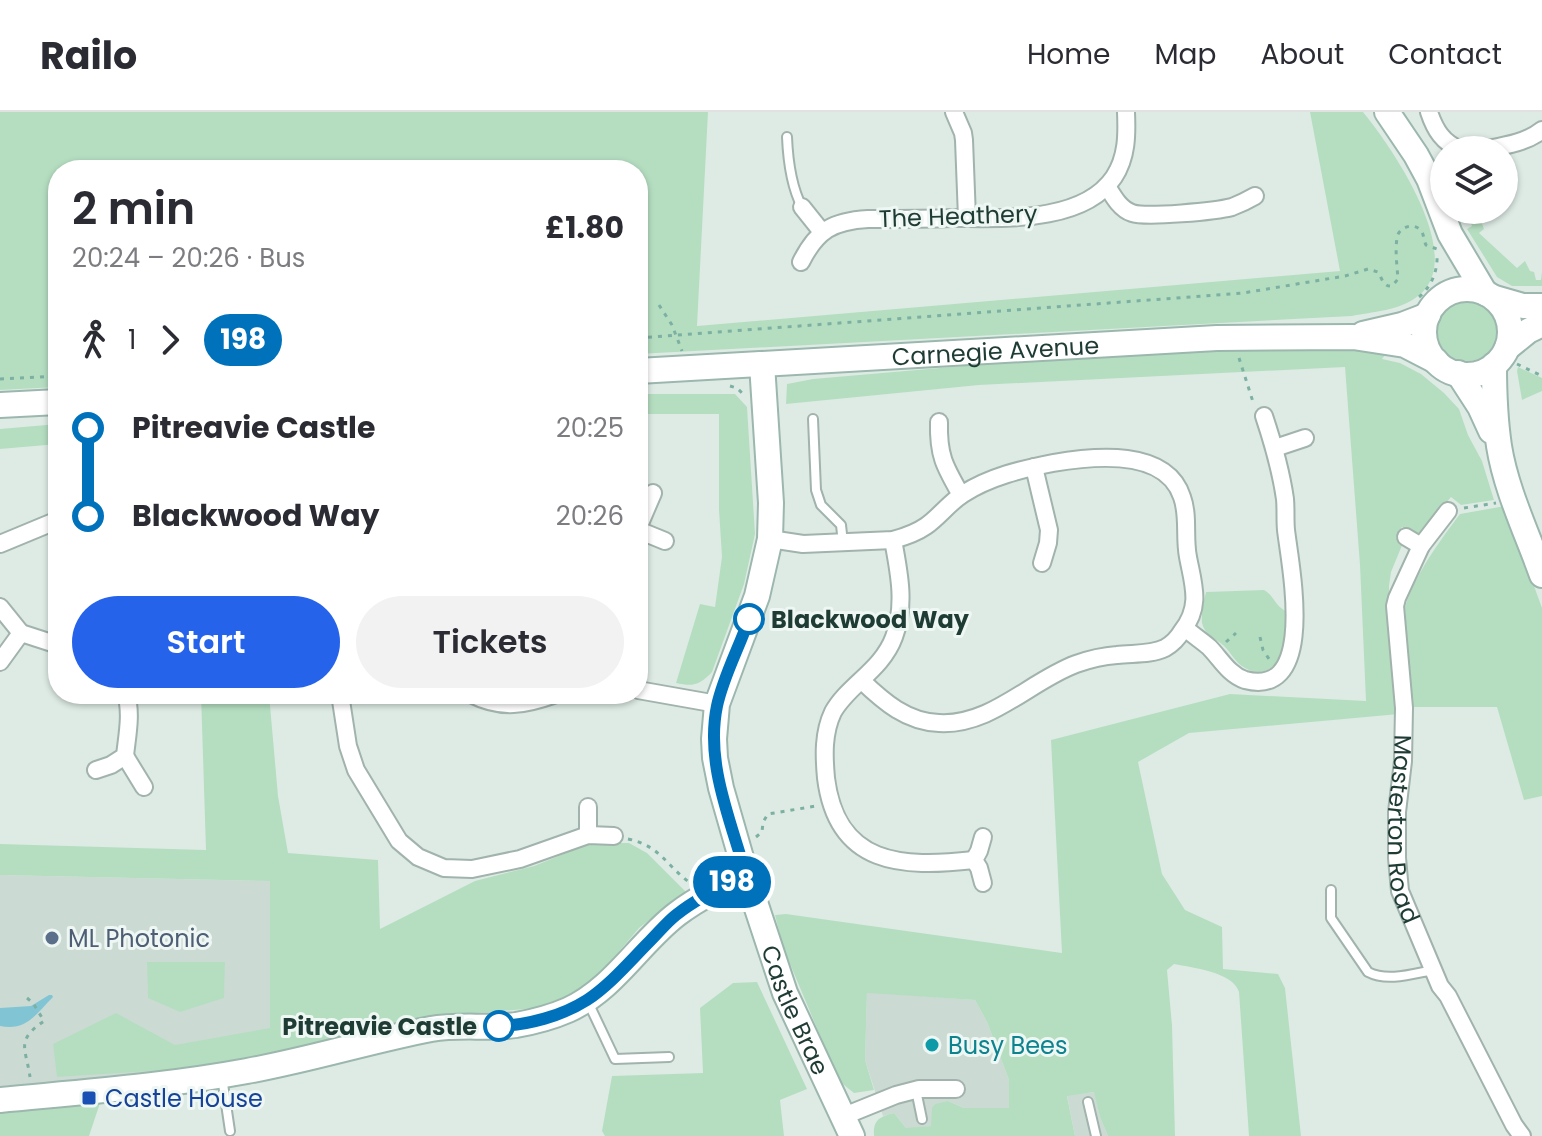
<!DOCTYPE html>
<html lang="en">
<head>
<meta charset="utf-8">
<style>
  body { margin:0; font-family:Poppins,sans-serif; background:#f2f2f3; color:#2b2b33; height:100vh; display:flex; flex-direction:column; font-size:30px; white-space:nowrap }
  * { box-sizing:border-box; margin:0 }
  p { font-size:26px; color:#7c7c81 }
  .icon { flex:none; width:44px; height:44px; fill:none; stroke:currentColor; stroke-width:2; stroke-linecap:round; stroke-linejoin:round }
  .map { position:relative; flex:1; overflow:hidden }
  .sheet { position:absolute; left:48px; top:48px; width:600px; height:544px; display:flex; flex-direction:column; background:#fff; border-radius:32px; box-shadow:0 2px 6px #0004 }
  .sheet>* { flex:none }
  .badge { padding:0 16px; border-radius:26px; font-size:28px; line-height:52px }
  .tools { position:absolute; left:1430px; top:24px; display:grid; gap:16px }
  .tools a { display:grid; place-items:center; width:88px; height:88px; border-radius:50%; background:#fff; box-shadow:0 2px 6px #0004; font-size:40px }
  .map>.badge { position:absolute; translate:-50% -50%; box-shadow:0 0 0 4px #fff }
  .legs { display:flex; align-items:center; gap:12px; height:88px; padding:0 24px; font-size:26px }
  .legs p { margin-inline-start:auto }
  .headline { display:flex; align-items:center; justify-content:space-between; height:136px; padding:0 24px }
  h1 { font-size:44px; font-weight:600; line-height:60px }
  .primary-button { display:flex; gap:16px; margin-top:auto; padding:16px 24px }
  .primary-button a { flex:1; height:92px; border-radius:48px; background:#2563eb; color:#fff; font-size:32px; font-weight:600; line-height:92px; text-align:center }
  .primary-button a+a { background:#f2f2f3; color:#2b2b33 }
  ul { padding:0 24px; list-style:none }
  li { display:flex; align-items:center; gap:28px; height:88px; font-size:30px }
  li i { display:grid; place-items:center; width:12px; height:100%; margin:0 10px; background:currentColor }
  li i::after { content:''; width:20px; height:20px; margin:-10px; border:6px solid; border-radius:50%; background:#fff }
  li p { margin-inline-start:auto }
  li:first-child i { background:linear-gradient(#0000 50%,currentColor 0) }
  li:last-child i { background:linear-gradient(currentColor 50%,#0000 0) }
  header { display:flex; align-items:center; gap:48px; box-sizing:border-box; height:112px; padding:0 40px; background:#fff; border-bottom:2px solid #e1e1e2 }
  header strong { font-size:38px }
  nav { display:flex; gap:44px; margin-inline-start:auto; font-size:28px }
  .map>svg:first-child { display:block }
</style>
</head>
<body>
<header>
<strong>Railo</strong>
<nav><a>Home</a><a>Map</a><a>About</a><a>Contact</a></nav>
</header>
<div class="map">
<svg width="1542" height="1024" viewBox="0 0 1542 1024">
  <rect width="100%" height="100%" fill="#deebe5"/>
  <g fill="#ccdad4">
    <path d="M0 763 271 769 270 916 256 947 0 988Z"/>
    <path d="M867 880 975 888 987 910 1009 968 1010 996H964L948 989 931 1014 916 1016H906L894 1001 883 1004 865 948Z"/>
    <path d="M1095 980 1100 1005 1108 1024H1075L1067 983Z"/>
  </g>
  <g fill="#b5dec1">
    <path d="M0 0H708L697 214 1340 159 1310 0H1363C1391 34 1459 133 1426 176 1409 198 1377 199 1352 204L638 242V58H58V275L0 278Z"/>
    <path d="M1467 98H1477L1484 117 1479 121 1517 156 1525 149 1530 159 1534 160 1536 168H1541L1542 160V174H1512L1497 165 1467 117 1472 114Z"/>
    <circle cx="1467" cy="219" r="30"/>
    <path d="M1299 236 1367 239 1385 243 1382 247 1400 251 1421 262 1444 281 1459 297 1468 323 1482 349 1494 388 1461 393 1451 385 1423 419 1418 422 1402 415 1397 424 1403 431 1391 460 1389 474V502L1399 602 1189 621 1138 650 1162 762 1185 798 1222 815 1223 857 1278 862 1285 876 1301 1024H1249L1239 880C1233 860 1193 856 1174 852L1167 858 1172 913 1175 1024H1108L1100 1005 1094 980 1067 984 1075 1024H874C873 1008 879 1005 894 1001L906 1016 931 1014 932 996 935 992 948 989 964 996H1009V968L987 910 975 888 867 881 865 948 874 978 854 981 839 969 783 835 775 803 786 802 1062 841 1051 628 1230 582 1366 589 1360 453 1345 255 979 273 786 292 787 272 813 267 1045 247Z"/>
    <path d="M1518 255 1542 266V279L1522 288 1517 259Z"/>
    <path d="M638 282H735L747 295 755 422 744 472 712 560C700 573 693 575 676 571L700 492 715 495 722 445 719 398V302H638Z"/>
    <path d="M58 312V332L0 337V317Z"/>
    <path d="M1505 394 1542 496V684L1524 688 1497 595H1409L1405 495C1416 461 1439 430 1460 402Z"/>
    <path d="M1264 478C1274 483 1275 495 1288 500 1287 510 1289 523 1286 532 1281 551 1265 568 1245 556 1235 551 1231 540 1223 533 1216 527 1204 522 1202 511 1201 502 1204 489 1206 480Z"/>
    <path d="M201 582H269L278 684 288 741 378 748 380 817 475 769 534 754 586 733 597 731H629L647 741 687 781 663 797 639 816 605 856 587 872 562 886 536 896 430 905 261 943 256 947 167 958 57 965 53 932 116 901 175 933 270 916V769L0 763V732L206 738Z"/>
    <path d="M147 850H225L224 886 180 900 148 886Z"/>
    <path d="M757 870 807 977 780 988 784 1024H605L602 1019 612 964 703 961 700 896 733 871Z"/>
    <path d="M101 988 89 1024H0V997Z"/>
  </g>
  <path fill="#81c5d4" d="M49 883H52L53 885C35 903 27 919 0 914V896L31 894Z"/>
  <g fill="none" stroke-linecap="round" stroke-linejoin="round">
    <defs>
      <g id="lane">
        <path d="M787 25C788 49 791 74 802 95"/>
        <path d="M813 307 816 378 821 393 841 413 843 431"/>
        <path d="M1331 778V806L1368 860C1387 870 1412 862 1433 858"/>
        <path d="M587 888 615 947 669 945"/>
        <path d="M222 965 230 1019"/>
        <path d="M916 978 922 1007"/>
        <path d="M1088 990 1096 1024"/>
      </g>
      <g id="street">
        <path d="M954 0 963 21 964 28 967 106"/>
        <path d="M1429 0C1435 18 1443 31 1461 38"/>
        <path d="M1482 38C1503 34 1526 31 1542 18"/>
        <path d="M1107 74C1113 84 1120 97 1132 101 1146 106 1217 99 1232 95 1240 92 1248 88 1255 84"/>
        <path d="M802 95 822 120"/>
        <path d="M801 150C817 118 833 109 868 107 897 107 925 107 954 106 1003 106 1083 111 1114 65 1127 45 1127 23 1126 0"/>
        <path d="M939 310C938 344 945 355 961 383"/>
        <path d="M1275 336 1305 326"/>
        <path d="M1034 355 1049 418 1048 431 1042 451"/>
        <path id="s1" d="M1448 399 1421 434 1397 486 1395 494 1404 596 1403 649 1397 700V746L1400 779 1440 874 1448 884 1514 1013 1522 1024"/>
        <path d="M638 416 653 381"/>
        <path d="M638 418 665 429"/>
        <path d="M1406 425 1421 434"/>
        <path d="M770 427 803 432 893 428C904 425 916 421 926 414 939 405 949 391 963 382 989 365 1022 357 1053 351 1094 344 1166 336 1182 385 1189 404 1184 425 1188 445 1193 472 1202 494 1182 519 1178 526 1172 532 1165 536 1151 543 1132 541 1117 543 1103 544 1090 547 1076 552 1030 569 991 614 939 611 907 610 884 590 862 569"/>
        <path d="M893 428C899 460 906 493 894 525 882 558 848 573 833 600 823 621 824 644 826 666 837 754 902 756 974 748"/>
        <path d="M0 432 58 408"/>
        <path d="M0 495 21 521 58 533"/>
        <path d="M1185 516C1193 523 1202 529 1209 535 1220 546 1229 563 1245 568 1318 587 1290 453 1286 418 1285 408 1286 397 1285 387 1281 359 1273 331 1264 304"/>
        <path d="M0 550 21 521"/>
        <path d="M638 578 717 592"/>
        <path d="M340 582 348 634 356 658 399 729 418 745 444 756 472 757 520 747 588 723 614 724"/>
        <path d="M471 582C502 598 525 593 556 582"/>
        <path d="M125 644 144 675"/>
        <path d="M96 658 111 653 125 644C127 624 132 602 126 582"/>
        <path d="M588 695V723"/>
        <path d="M983 725 979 739 974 748 979 756 983 771"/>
        <path d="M844 1004 896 983 919 977H956"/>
      </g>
      <g id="secondary">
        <path d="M1387 0 1416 43 1429 67 1450 122 1485 181"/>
        <circle cx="1467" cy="220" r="43"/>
        <path d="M1495 186 1523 194H1542"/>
        <path d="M1363 222 1402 213 1428 203"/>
        <path d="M1507 236 1528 219 1542 212"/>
        <path id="s2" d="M762 252 771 391 770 427 757 484 717 592 714 627 715 646 721 676 746 763 785 881 852 1024"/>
        <path d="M1494 253C1494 280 1495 307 1499 334 1506 378 1527 421 1542 463"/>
        <path id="s3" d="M638 259 1217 226 1353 225 1405 233 1436 249"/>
        <path d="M1458 261 1480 295 1491 319"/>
        <path d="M0 293 58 290"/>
        <path d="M0 988C83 980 166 974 247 959 309 948 369 929 431 917 459 912 488 917 516 913 533 910 552 905 568 898 614 877 639 831 677 802 698 786 723 774 746 763"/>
      </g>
    </defs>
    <use href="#lane" stroke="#a1b3ac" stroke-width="12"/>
    <use href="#street" stroke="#a1b3ac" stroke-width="20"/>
    <use href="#secondary" stroke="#9cb7ae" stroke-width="28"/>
    <g stroke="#7cb0a2" stroke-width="3" stroke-dasharray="4 6" stroke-linecap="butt">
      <path d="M1419 185C1432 174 1438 158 1437 142"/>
      <path d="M659 193 672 213 682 239"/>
      <path d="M638 226 1243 181 1345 164 1368 157 1378 160C1382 166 1383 175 1392 174L1398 167C1397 154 1395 139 1397 126 1398 115 1415 109 1422 120 1424 124 1424 129 1426 133L1437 137"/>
      <path d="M1239 246 1254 293"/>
      <path d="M1517 252 1542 264"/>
      <path d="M0 267 58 264"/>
      <path d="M730 274 737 276 743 282"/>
      <path d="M1464 396 1496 391"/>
      <path d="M1260 525 1263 538 1269 547"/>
      <path d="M1226 530 1236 521"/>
      <path d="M756 725 762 720 763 710 768 702 816 694"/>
      <path d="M628 727C659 733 666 753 689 770"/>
      <path d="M27 886 33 891 44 909C15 929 26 936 30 965"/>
    </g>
    <use href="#lane" stroke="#fff" stroke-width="8"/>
    <use href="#street" stroke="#fff" stroke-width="16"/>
    <use href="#secondary" stroke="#fff" stroke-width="24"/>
  </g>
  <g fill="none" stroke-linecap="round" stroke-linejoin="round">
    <defs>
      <path id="line-1" d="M499 914C528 913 562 904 587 888 611 872 630 849 650 829 659 820 667 810 676 803 697 786 722 775 746 763 731 709 705 651 717 594 723 565 739 536 749 507"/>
    </defs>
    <use href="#line-1" stroke="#fff" stroke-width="18"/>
    <use href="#line-1" stroke="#0072bc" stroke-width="12"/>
  </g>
  <g fill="#fff" stroke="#0072bc" stroke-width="4">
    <circle cx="749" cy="507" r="14"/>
    <circle cx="499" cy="914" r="14"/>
  </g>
  <circle fill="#5c6f8a" stroke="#eef7f3" stroke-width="3" cx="52" cy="826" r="8"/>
  <circle fill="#0f9aa8" stroke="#eef7f3" stroke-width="3" cx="932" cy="933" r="8"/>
  <rect fill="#1a4fb4" stroke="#eef7f3" stroke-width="3" x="81" y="978" width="16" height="16" rx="4"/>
  <g text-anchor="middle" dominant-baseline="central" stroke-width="6" stroke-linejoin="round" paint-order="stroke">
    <g font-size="24" fill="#1e3b34" stroke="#eef7f3">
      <text transform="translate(958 104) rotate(-2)">The Heathery</text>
      <text stroke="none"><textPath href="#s3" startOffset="358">Carnegie Avenue</textPath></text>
      <text stroke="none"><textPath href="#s1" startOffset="334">Masterton Road</textPath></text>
      <text stroke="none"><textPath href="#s2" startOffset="668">Castle Brae</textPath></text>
    </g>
    <g font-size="24" font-weight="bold" fill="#1e3b34" stroke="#eef7f3" text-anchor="start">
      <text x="771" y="507">Blackwood Way</text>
      <text x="477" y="914" text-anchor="end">Pitreavie Castle</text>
    </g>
    <g font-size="24" fill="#4e5e75" stroke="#eef7f3" text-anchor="start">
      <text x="68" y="826">ML Photonic</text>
    </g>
    <g font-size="24" fill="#0d838f" stroke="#eef7f3" text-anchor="start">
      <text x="948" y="933">Busy Bees</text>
    </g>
    <g font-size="24" fill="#164399" stroke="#eef7f3" text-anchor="start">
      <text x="105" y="986">Castle House</text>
    </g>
  </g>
</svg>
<div class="tools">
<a><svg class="icon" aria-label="layers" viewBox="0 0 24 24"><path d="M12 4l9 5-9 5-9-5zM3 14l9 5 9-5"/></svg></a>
</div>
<b class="badge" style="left:732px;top:770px;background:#0072bc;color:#fff">198</b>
<section class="sheet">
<div class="headline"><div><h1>2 min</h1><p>20:24 – 20:26 · Bus</p></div><b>£1.80</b></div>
<div class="legs"><svg class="icon" aria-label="walk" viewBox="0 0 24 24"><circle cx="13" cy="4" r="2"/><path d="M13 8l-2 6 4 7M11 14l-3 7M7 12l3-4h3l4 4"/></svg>1<svg class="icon" aria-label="forward" viewBox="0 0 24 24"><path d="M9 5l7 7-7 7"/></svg><b class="badge" style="background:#0072bc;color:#fff">198</b></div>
<ul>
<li><i style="color:#0072bc"></i><b>Pitreavie Castle</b><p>20:25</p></li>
<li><i style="color:#0072bc"></i><b>Blackwood Way</b><p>20:26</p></li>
</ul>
<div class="primary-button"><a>Start</a><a>Tickets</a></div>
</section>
</div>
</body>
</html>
